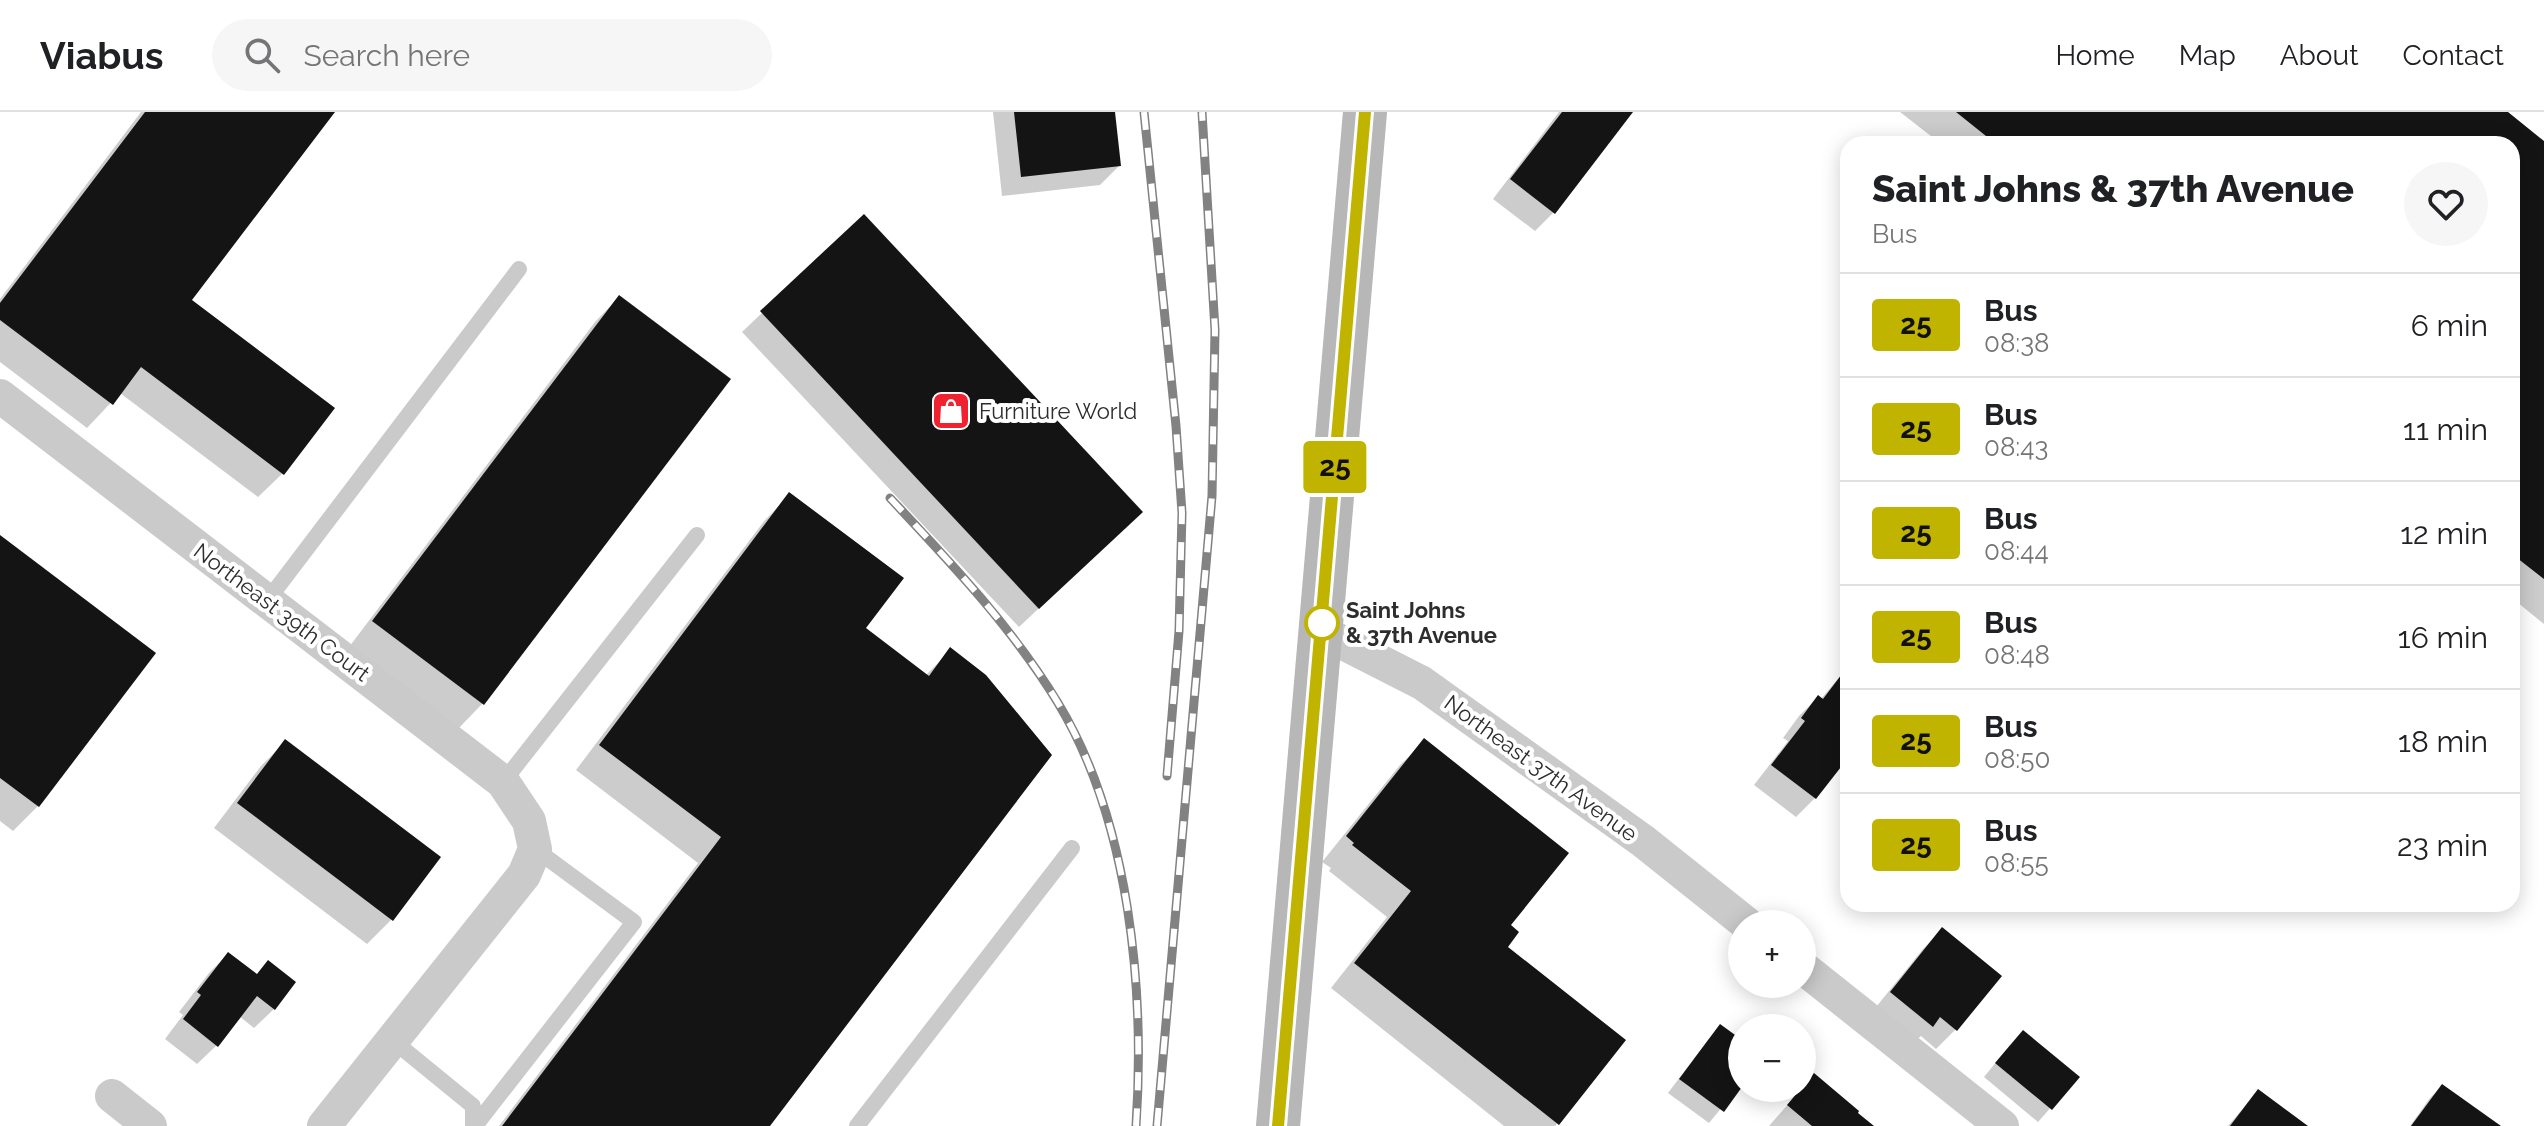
<!DOCTYPE html>
<html lang="en">
<head>
<meta charset="utf-8">
<style>
  body { margin:0; font-family:Raleway,sans-serif; background:#f6f6f6; color:#202124; height:100vh; display:flex; flex-direction:column; font-size:30px; white-space:nowrap }
  * { box-sizing:border-box; margin:0 }
  p { font-size:26px; color:#757577 }
  .icon { flex:none; width:44px; height:44px; fill:none; stroke:currentColor; stroke-width:2; stroke-linecap:round; stroke-linejoin:round }
  .map { position:relative; flex:1; overflow:hidden }
  .drawer { position:absolute; left:1840px; top:24px; width:680px; height:776px; display:flex; flex-direction:column; background:#fff; border-radius:24px; box-shadow:0 4px 20px #0003 }
  .drawer>* { flex:none }
  .badge { padding:0 16px; border-radius:6px; font-size:28px; line-height:52px }
  .controls { position:absolute; left:1728px; top:798px; display:grid; gap:16px }
  .controls a { display:grid; place-items:center; width:88px; height:88px; border-radius:50%; background:#fff; box-shadow:0 4px 20px #0003; font-size:40px }
  .map>.badge { position:absolute; translate:-50% -50%; box-shadow:0 0 0 4px #fff }
  .round { display:grid; place-items:center; flex:none; width:84px; height:84px; border-radius:42px; background:#f6f6f6 }
  .head { display:flex; align-items:center; justify-content:space-between; height:136px; padding:0 32px }
  h1 { font-size:38px; font-weight:800; line-height:60px }
  ul { padding:0; list-style:none }
  li { display:flex; align-items:center; gap:24px; height:104px; padding:0 32px; border-top:2px solid #e0e0e0 }
  li div { flex:1 }
  li b { display:block; font-size:30px }
  li em { font-style:normal }
  li .badge { min-width:88px; font-weight:700; text-align:center }
  header { display:flex; align-items:center; gap:48px; box-sizing:border-box; height:112px; padding:0 40px; background:#fff; border-bottom:2px solid #e0e0e0 }
  header strong { font-size:38px }
  nav { display:flex; gap:44px; margin-inline-start:auto; font-size:28px }
  .search { width:560px; height:72px; background:#f6f6f6; display:flex; align-items:center; gap:20px; box-sizing:border-box; padding:0 28px; border-radius:44px; color:#757577; font-size:30px }
  .map>svg:first-child { display:block }
</style>
</head>
<body>
<header>
<strong>Viabus</strong>
<div class="search"><svg class="icon" aria-label="search" viewBox="0 0 24 24"><circle cx="10" cy="10" r="6"/><path d="M15 15l6 6"/></svg>Search here</div>
<nav><a>Home</a><a>Map</a><a>About</a><a>Contact</a></nav>
</header>
<div class="map">
<svg width="2544" height="1014" viewBox="0 0 2544 1014">
  <rect width="100%" height="100%" fill="#fff"/>
  <g fill="#0003">
    <path d="M141 0H332L190 188 332 296 282 362 258 385 120 281 87 316 0 250V187Z"/>
    <path d="M993 0H1113L1119 54 1100 73 1002 84Z"/>
    <path d="M1559 0H1628L1554 100 1535 119 1493 87Z"/>
    <path d="M1900 0H2504L2544 31V512L2512 486V32H1941Z"/>
    <path d="M864 104 1121 419 1019 515 742 220Z"/>
    <path d="M619 185 728 268 482 592 458 617 349 535 595 210Z"/>
    <path d="M790 383 863 517 925 564 951 538 768 1014H499L698 751 576 658 765 408Z"/>
    <path d="M0 426 153 542 38 694 13 719 0 709Z"/>
    <path d="M1848 555V643L1815 686 1796 705 1754 673 1788 629 1783 626 1799 604 1818 585 1821 587Z"/>
    <path d="M286 629 392 807 367 832 214 716 261 654Z"/>
    <path d="M1425 629 1508 814 1505 835 1623 929 1555 1014H1504L1331 876 1387 805 1329 759 1331 756 1322 750 1400 653Z"/>
    <path d="M1942 818 1999 864 1955 918 1936 937 1921 924 1912 932 1872 900 1923 837Z"/>
    <path d="M228 842 274 897 254 916 239 904 217 933 197 952 165 927 183 903 179 900 209 861Z"/>
    <path d="M1720 915 1742 931V971L1709 1011 1668 981 1708 928Z"/>
    <path d="M2010 933 2077 966 2038 1010 1984 965Z"/>
    <path d="M2442 974 2489 1014H2410L2430 986Z"/>
    <path d="M1802 976 1872 1014H1769Z"/>
    <path d="M2258 979 2290 1014H2228Z"/>
  </g>
  <g fill="#141414">
    <path d="M145 0H335L192 188 335 296 284 363 141 255 113 293 0 208V191Z"/>
    <path d="M1014 0H1115L1121 54 1021 65Z"/>
    <path d="M1562 0H1633L1555 102 1510 67Z"/>
    <path d="M1956 0H2508L2544 29V467L2512 442V32H1996Z"/>
    <path d="M864 102 1143 400 1039 497 760 199Z"/>
    <path d="M619 183 731 267 484 593 372 509Z"/>
    <path d="M789 380 904 466 866 516 929 564 950 535 986 563 1052 643 770 1014H502L721 725 599 633Z"/>
    <path d="M0 423 156 541 39 695 0 666Z"/>
    <path d="M1848 554V646L1816 687 1771 653 1805 609 1801 606 1818 583 1823 587Z"/>
    <path d="M1424 626 1569 741 1511 813 1519 820 1508 835 1626 928 1559 1013 1354 851 1411 779 1352 733 1354 731 1346 724Z"/>
    <path d="M285 627 441 745 393 809 237 691Z"/>
    <path d="M1942 815 2002 864 1957 919 1940 905 1933 915 1890 880Z"/>
    <path d="M228 840 257 862 268 848 296 870 275 898 257 884 218 935 183 907 201 883 197 880Z"/>
    <path d="M1720 912 1742 928V975L1724 1000 1679 967Z"/>
    <path d="M2023 918 2080 965 2052 998 1995 951Z"/>
    <path d="M1814 961 1859 999 1858 1001 1874 1014H1812L1787 993Z"/>
    <path d="M2442 972 2501 1014H2411Z"/>
    <path d="M2258 977 2308 1014H2230Z"/>
  </g>
  <g fill="none" stroke-linecap="round" stroke-linejoin="round">
    <g stroke="#cacaca" stroke-width="16">
      <path d="M267 489 519 157"/>
      <path d="M503 670 697 423"/>
      <path d="M391 927 473 994V1014"/>
      <path d="M475 1014 634 810 535 737"/>
      <path d="M857 1014 1072 736"/>
    </g>
    <g stroke="#cacaca" stroke-width="34">
      <path d="M0 284 503 670 529 709 535 737 524 763 324 1014"/>
      <path d="M1322 520 1422 571 1643 729 1747 812"/>
      <path d="M1802 855 2002 1014"/>
      <path d="M112 984 150 1014"/>
    </g>
    <path stroke="#b7b7b7" stroke-width="44" d="M1278 1014 1365 0"/>
    <defs>
      <g id="rail">
        <path d="M1144 0 1176 314 1182 401 1179 519 1167 664"/>
        <path d="M890 386C950 450 1012 515 1058 591 1130 710 1145 878 1136 1014"/>
        <path d="M1157 1014 1212 384 1215 218 1202 0"/>
      </g>
    </defs>
    <use href="#rail" stroke="#828282" stroke-width="9"/>
    <use href="#rail" stroke="#fff" stroke-width="6" stroke-dasharray="18" stroke-linecap="butt"/>
  </g>
  <g fill="none" stroke-linecap="round" stroke-linejoin="round">
    <defs>
      <path id="line" d="M1278 1014 1365 0"/>
    </defs>
    <use href="#line" stroke="#fff" stroke-width="18"/>
    <use href="#line" stroke="#c1b400" stroke-width="12"/>
  </g>
  <defs>
    <symbol id="shop-square" viewBox="-11 -11 22 22"><rect x="-9" y="-9" width="18" height="18" rx="4" fill="#f0222f" stroke="#fff"/><path d="M-5-2.5h2.3a2.7 3.5 0 0 1 5.4 0H5L5.5 6h-11ZM-1.5-2.5h3a1.5 2.3 0 0 0-3 0Z" fill="#fff"/></symbol>
  </defs>
  <g fill-rule="evenodd">
    <use href="#shop-square" x="929" y="277" width="44" height="44"/>
  </g>
  <circle fill="#fff" stroke="#c1b400" stroke-width="4" cx="1322" cy="511" r="16"/>
  <g text-anchor="middle" dominant-baseline="central" stroke-width="8" stroke-linejoin="round" paint-order="stroke">
    <g font-size="22" fill="#2d2d2d" stroke="#fff" text-anchor="start">
      <text x="979" y="299">Furniture World</text>
    </g>
    <g font-size="22" font-weight="bold" fill="#2d2d2d" stroke="#fff" text-anchor="start">
      <text x="1346" y="498">Saint Johns<tspan x="1346" dy="25">&amp; 37th Avenue</tspan></text>
    </g>
    <g font-size="22" fill="#2d2d2d" stroke="#fff">
      <text transform="translate(282 500) rotate(37)">Northeast 39th Court</text>
      <text transform="translate(1541 656) rotate(36)">Northeast 37th Avenue</text>
    </g>
  </g>
</svg>
<div class="controls">
<a>+</a>
<a>−</a>
</div>
<b class="badge" style="left:1335px;top:355px;background:#c1b400;color:#111">25</b>
<section class="drawer">
<div class="head"><div><h1>Saint Johns &amp; 37th Avenue</h1><p>Bus</p></div><a class="round"><svg class="icon" aria-label="heart" viewBox="0 0 24 24"><path d="M12 20l-8-8c-3-5 5-10 8-4 3-6 11-1 8 4z"/></svg></a></div>
<ul>
<li><span class="badge" style="background:#c1b400;color:#111">25</span><div><b>Bus</b><p>08:38</p></div><em>6 min</em></li>
<li><span class="badge" style="background:#c1b400;color:#111">25</span><div><b>Bus</b><p>08:43</p></div><em>11 min</em></li>
<li><span class="badge" style="background:#c1b400;color:#111">25</span><div><b>Bus</b><p>08:44</p></div><em>12 min</em></li>
<li><span class="badge" style="background:#c1b400;color:#111">25</span><div><b>Bus</b><p>08:48</p></div><em>16 min</em></li>
<li><span class="badge" style="background:#c1b400;color:#111">25</span><div><b>Bus</b><p>08:50</p></div><em>18 min</em></li>
<li><span class="badge" style="background:#c1b400;color:#111">25</span><div><b>Bus</b><p>08:55</p></div><em>23 min</em></li>
</ul>
</section>
</div>
</body>
</html>
